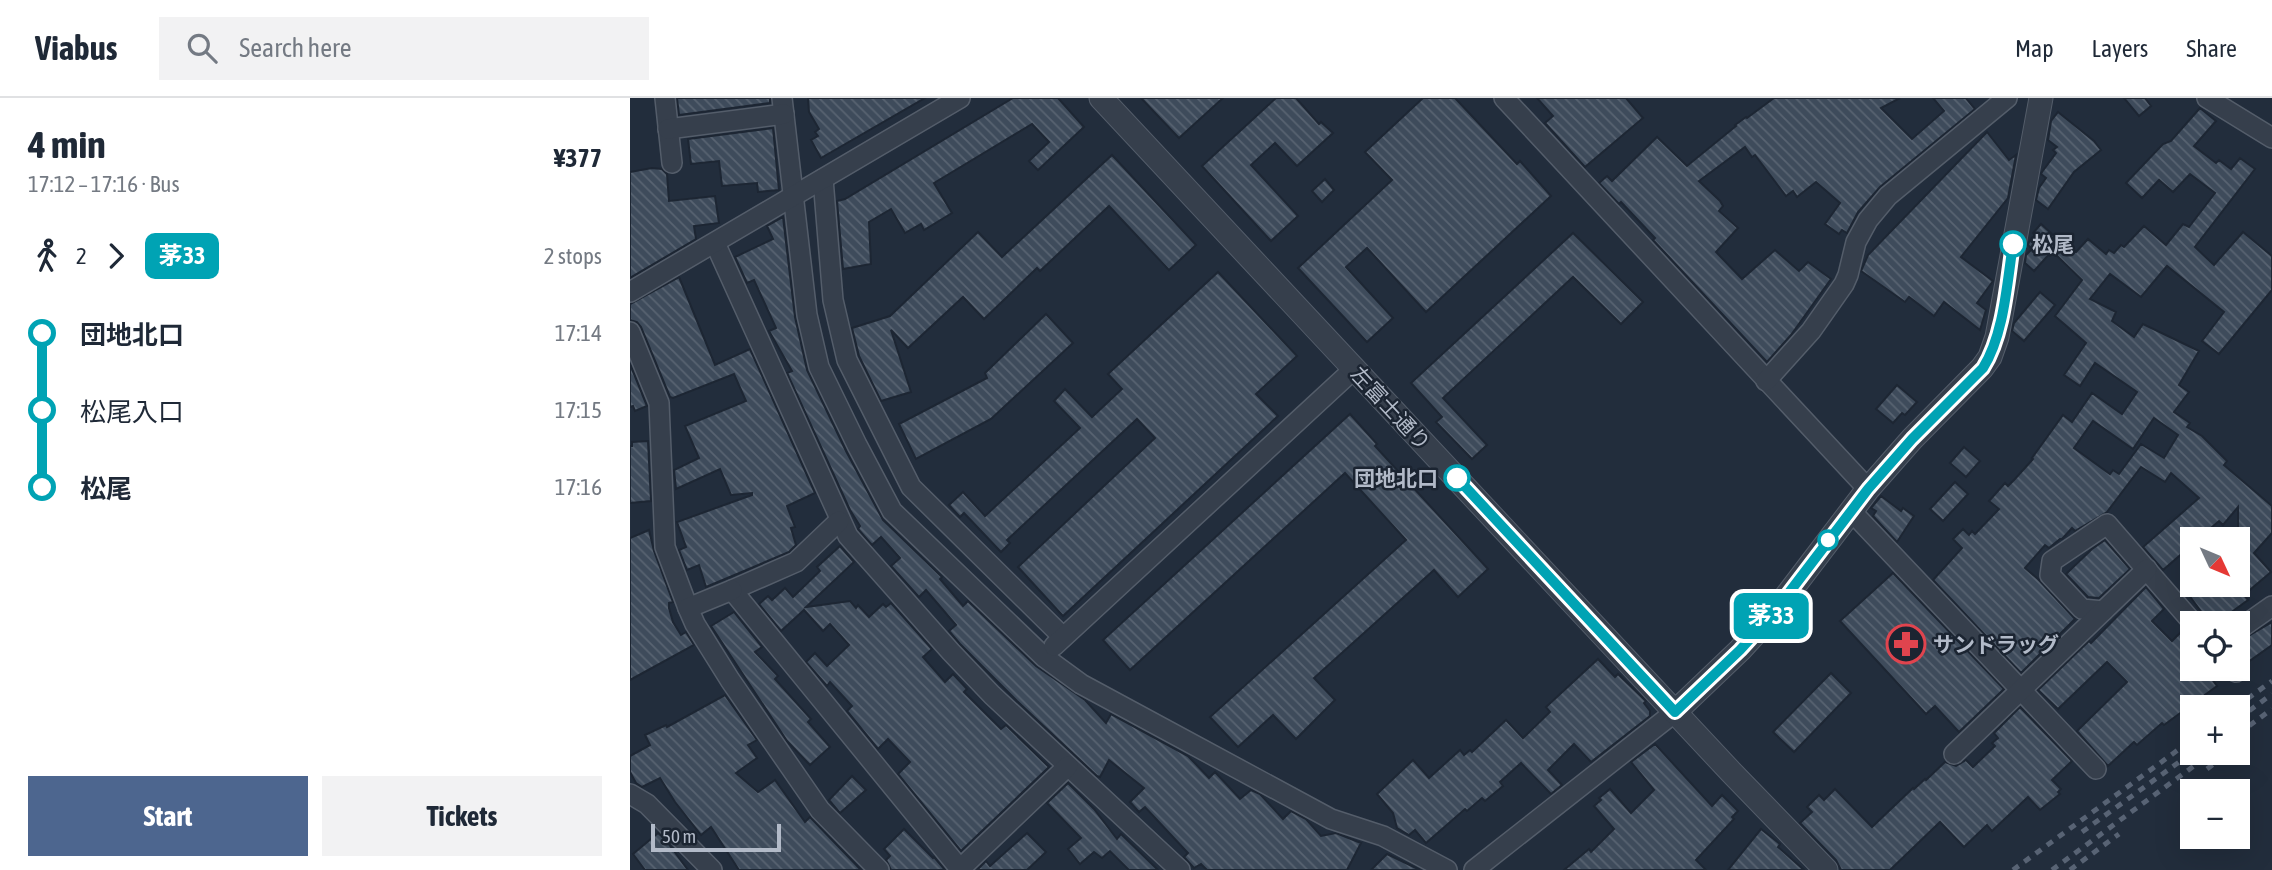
<!DOCTYPE html>
<html lang="en">
<head>
<meta charset="utf-8">
<style>
  body { margin:0; font-family:"Asap Condensed","Noto Sans JP",sans-serif; background:#f2f2f3; color:#1f2937; height:100vh; display:flex; flex-direction:column; font-size:26px; white-space:nowrap }
  * { box-sizing:border-box; margin:0 }
  p { font-size:23px; color:#747a83 }
  .icon { flex:none; width:38px; height:38px; fill:none; stroke:currentColor; stroke-width:2; stroke-linecap:round; stroke-linejoin:round }
  .map { position:relative; flex:1; overflow:hidden }
  .panel { display:flex; flex-direction:column; background:#fff; width:630px }
  .panel>* { flex:none }
  .badge { padding:0 14px; border-radius:10px; font-size:24px; line-height:46px }
  .needle { width:46px; rotate:134deg }
  .buttons { position:absolute; left:1550px; top:429px; display:grid; gap:14px }
  .buttons a { display:grid; place-items:center; width:70px; height:70px; border-radius:0px; background:#fff; box-shadow:0 7px 28px #0002; font-size:35px }
  .scale { position:absolute; left:21px; bottom:18px; width:130px; box-sizing:border-box; padding-left:7px; border:4px solid #b2bac8; border-top:0; font-size:19px; line-height:24px; white-space:nowrap; color:#b2bac8; -webkit-text-stroke:5px #1b2431; paint-order:stroke }
  .map>.badge { position:absolute; translate:-50% -50%; box-shadow:0 0 0 4px #fff }
  .legs { display:flex; align-items:center; gap:10px; height:77px; padding:0 28px; font-size:23px }
  .legs p { margin-inline-start:auto }
  .head { display:flex; align-items:center; justify-content:space-between; height:119px; padding:0 28px }
  h1 { font-size:38px; font-weight:700; line-height:52px }
  .cta { display:flex; gap:14px; margin-top:auto; padding:14px 28px }
  .cta a { flex:1; height:80px; border-radius:0px; background:#4d668f; color:#fff; font-size:28px; font-weight:700; line-height:80px; text-align:center }
  .cta a+a { background:#f2f2f3; color:#1f2937 }
  ul { padding:0 28px; list-style:none }
  li { display:flex; align-items:center; gap:24px; height:77px; font-size:26px }
  li i { display:grid; place-items:center; width:10px; height:100%; margin:0 9px; background:currentColor }
  li i::after { content:''; width:18px; height:18px; margin:-9px; border:5px solid; border-radius:50%; background:#fff }
  li p { margin-inline-start:auto }
  li:first-child i { background:linear-gradient(#0000 50%,currentColor 0) }
  li:last-child i { background:linear-gradient(currentColor 50%,#0000 0) }
  header { display:flex; align-items:center; gap:42px; box-sizing:border-box; height:98px; padding:0 35px; background:#fff; border-bottom:2px solid #e0e1e3 }
  header strong { font-size:33px }
  nav { display:flex; gap:38px; margin-inline-start:auto; font-size:24px }
  .search { width:490px; height:63px; background:#f2f2f3; display:flex; align-items:center; gap:18px; box-sizing:border-box; padding:0 24px; border-radius:0px; color:#747a83; font-size:26px }
  main { display:flex; flex:1; min-height:0 }
  .map>svg:first-child { display:block }
</style>
</head>
<body>
<header>
<strong>Viabus</strong>
<div class="search"><svg class="icon" aria-label="search" viewBox="0 0 24 24"><circle cx="10" cy="10" r="6"/><path d="M15 15l6 6"/></svg>Search here</div>
<nav><a>Map</a><a>Layers</a><a>Share</a></nav>
</header>
<main>
<section class="panel">
<div class="head"><div><h1>4 min</h1><p>17:12 – 17:16 · Bus</p></div><b>¥377</b></div>
<div class="legs"><svg class="icon" aria-label="walk" viewBox="0 0 24 24"><circle cx="13" cy="4" r="2"/><path d="M13 8l-2 6 4 7M11 14l-3 7M7 12l3-4h3l4 4"/></svg>2<svg class="icon" aria-label="forward" viewBox="0 0 24 24"><path d="M9 5l7 7-7 7"/></svg><b class="badge" style="background:#00a3b4;color:#fff">茅33</b><p>2 stops</p></div>
<ul>
<li><i style="color:#00a3b4"></i><b>団地北口</b><p>17:14</p></li>
<li><i style="color:#00a3b4"></i><span>松尾入口</span><p>17:15</p></li>
<li><i style="color:#00a3b4"></i><b>松尾</b><p>17:16</p></li>
</ul>
<div class="cta"><a>Start</a><a>Tickets</a></div>
</section>
<div class="map">
<svg width="1642" height="772" viewBox="0 0 1642 772">
  <defs>
    <pattern id="building-back-hatch" width="6" height="6" patternUnits="userSpaceOnUse" patternTransform="scale(1.75)"><rect width="6" height="6" fill="#3e4b5b"/><path d="M-1 5l2 2M0 0l6 6M5-1l2 2" fill="none" stroke="#586371"/></pattern>
  </defs>
  <rect width="100%" height="100%" fill="#222d3c"/>
  <g fill="url(#building-back-hatch)" stroke="#1d2633" stroke-width="2" fill-rule="evenodd">
    <path d="M47 0H140V5L49 17Z"/>
    <path d="M178 0H295L191 60 181 42 188 38 185 34 189 31 179 14Z"/>
    <path d="M383 0H428L454 29 408 72 399 63 419 44 402 26 304 85 322 115 294 132 291 126 275 135 261 111 239 124 241 166 213 171 207 103 215 101Z"/>
    <path d="M511 0H593L549 40Z"/>
    <path d="M646 0H666L689 26 691 24 703 35 667 68 645 45 621 67 668 118 641 143 572 68Z"/>
    <path d="M793 0H825L887 66 890 63 921 98 796 214 737 150 716 169 763 220 737 244 668 170 762 82 735 54Z"/>
    <path d="M907 0H996L1013 20 955 69 915 25 923 18Z"/>
    <path d="M1144 0H1270L1251 10 1282 41 1314 13 1303 0H1336L1345 11 1250 89 1228 114 1217 135 1212 132 1209 136 1195 126 1210 105 1186 84 1167 99 1163 93 1156 98 1125 57 1122 59 1115 49 1069 83 1090 103 1093 108 1089 113 1108 130 1086 154 1112 181 1145 152 1169 173 1178 164 1201 181 1161 237 1137 264 1023 142 1025 140 991 104 989 106 969 85 977 78 982 83 1027 39 1057 68 1106 28 1105 27 1116 19 1117 20Z"/>
    <path d="M1494 0H1515L1521 8 1509 18Z"/>
    <path d="M1570 10 1586 23 1564 48 1586 65 1589 62 1601 71 1610 60 1625 71 1565 149 1584 167 1613 134 1642 158V192L1589 256 1572 243 1594 214 1537 168 1511 199 1480 176 1460 201 1486 214 1482 223 1504 239 1513 226 1569 253 1549 287 1559 294 1544 314 1560 325 1557 329 1572 338 1597 363 1594 367 1642 408V435L1624 455 1641 474 1614 497 1618 502 1603 513 1606 518 1598 525H1575L1572 515 1556 493 1565 486H1585L1591 494 1603 486H1608V409L1593 427 1589 423 1568 441H1563V446L1533 472 1513 449 1569 400 1541 375 1535 384 1511 369 1477 414 1445 433 1442 430 1432 441H1430L1419 450 1415 447 1395 470 1408 481 1445 521 1391 575 1303 482 1332 450 1323 441 1333 431 1339 437 1342 433 1345 436 1369 411 1359 403 1375 385 1378 388 1384 382 1403 361 1402 360 1433 317 1442 324 1462 295 1492 316 1507 294 1465 265 1450 288 1434 277 1456 245 1425 218 1452 182 1422 153 1404 173 1395 165 1396 157 1402 151 1398 147 1399 144 1405 137 1403 135 1411 126 1436 149 1438 147 1446 154 1458 141 1476 156 1479 152 1484 155 1491 147 1494 149 1514 128 1536 147 1553 126 1559 129 1585 95 1560 76 1543 94 1529 82 1512 100 1496 85 1533 46 1541 43ZM1524 320 1548 337 1534 360 1511 346 1489 376 1483 372 1480 376 1444 350 1463 323 1503 351Z"/>
    <path d="M1428 14 1464 43 1471 52 1444 74 1418 111 1406 102 1409 90 1416 80 1411 76 1412 74 1426 55 1423 52 1427 49 1418 42 1421 23Z"/>
    <path d="M143 30 149 92 128 94 127 85 92 88 89 63 61 66 58 41Z"/>
    <path d="M1357 34 1379 62 1386 57 1378 100 1331 159 1363 183 1347 205 1356 212 1350 232 1314 204 1304 218 1279 199 1275 204 1231 173 1238 157Z"/>
    <path d="M482 57 566 147 539 172 479 108 410 173 407 170 354 221 333 199 278 250 261 232 281 294 251 303 229 258 222 230 260 218 348 134 372 159Z"/>
    <path d="M22 70 32 71 37 76 39 103 85 98 89 125 64 128 66 141 0 180V74Z"/>
    <path d="M695 81 704 92 692 104 682 93Z"/>
    <path d="M153 119 165 219 177 272 216 353 253 422 312 479 310 481 333 508 338 503 406 568 455 602 476 625 481 616 558 658 579 680 585 674 610 701 621 692 630 696 653 721 661 713 676 721 691 738 706 735 731 745 717 772H577L571 766 564 770 554 759 558 755 515 709 509 714 500 704 514 690 479 662 470 679 467 678 387 603 330 546 319 533 326 527 296 492 289 499 261 468 270 460 251 439 242 447 228 431 230 428 220 412 157 275 162 273 139 233 146 230 124 182 117 185 105 159 143 141 137 128Z"/>
    <path d="M943 135 1013 204 991 226 943 179 813 300 857 347 842 361 806 324 812 319 781 285Z"/>
    <path d="M588 174 667 258 626 296 648 318 433 518 388 469 525 340 507 321 377 442 380 445 371 454 334 415 330 419 319 407 333 394 355 418 450 330 424 303 435 291 462 319 492 291 478 276Z"/>
    <path d="M49 179 85 267 120 251 185 395 157 408 165 429 161 430 166 447 159 454 76 489 69 467 57 472 49 452 56 449 47 424 122 397V395L101 397 90 371 46 391 44 372 69 360 55 328 116 303 104 276 43 300 40 299 11 229 7 224 0 222V206Z"/>
    <path d="M1410 194 1425 207 1394 243 1382 233 1384 225Z"/>
    <path d="M416 216 443 245 361 321 286 361 269 326 357 280 355 275Z"/>
    <path d="M0 266 17 308 5 313 3 308 0 309Z"/>
    <path d="M1267 287 1287 304 1275 317 1272 315 1263 325 1246 311Z"/>
    <path d="M720 316 747 346 745 348 858 471 828 499 804 472 684 580 705 602 666 641 643 617 608 649 580 619 776 442 715 375 500 572 473 542Z"/>
    <path d="M18 343 21 403 0 405V348H2V344Z"/>
    <path d="M1334 349 1350 363 1336 379 1320 365Z"/>
    <path d="M1325 384 1338 396 1313 423 1300 411Z"/>
    <path d="M1251 398 1271 413 1273 410 1284 418 1267 444 1243 418 1246 413 1241 410Z"/>
    <path d="M19 432 24 453 43 504 39 505V510L43 524 51 537 56 534 64 547 0 582V440Z"/>
    <path d="M1475 442 1500 471 1469 500 1458 499 1436 476 1462 451Z"/>
    <path d="M210 448 224 464 176 509 220 503 226 510 228 507 239 519 253 506 256 509 261 505 302 551 293 559 315 584 323 576 337 591 334 594 371 631 376 627 419 669 331 753 268 676 280 664 258 641 248 651 217 613 222 608 200 584 197 588 176 564 185 555 197 568 219 547 200 526 193 533 174 512 151 533 129 506 138 498 142 502 155 490 163 499 190 473 187 469Z"/>
    <path d="M1263 475 1374 591 1329 634 1305 608 1296 616 1210 523Z"/>
    <path d="M1516 489 1534 511 1522 523 1542 543 1553 532 1563 537V570H1574L1587 588 1534 627 1532 625 1507 647 1504 644 1478 668 1447 633 1497 584 1477 564 1428 611 1408 592 1459 543 1461 545Z"/>
    <path d="M104 514 132 549 125 554 148 578 145 581 181 621 178 624 200 649 180 667 157 643 81 528Z"/>
    <path d="M1642 524V547L1618 564 1615 560 1612 562 1608 559V544Z"/>
    <path d="M968 561 985 579 988 576 1016 603 1014 605 1020 613V618L961 664 944 646 918 672 932 687 921 696 891 665 870 684 873 688 855 703 852 700 837 713 835 711 796 745 785 732 779 737 767 730 763 715 747 696 783 662 799 680 830 652 834 657 840 652 842 654 876 622 893 640 920 614 916 609Z"/>
    <path d="M1201 575 1221 595 1164 654 1143 634Z"/>
    <path d="M95 597 127 642 118 647 127 660 106 675 128 694 145 682 175 724 180 719 231 772H109L81 729 71 737 45 704 30 680 12 689 6 685 0 674V658L20 647 15 637 36 627 37 629Z"/>
    <path d="M1390 609 1442 663 1422 682 1431 691 1428 694 1430 696 1410 712 1398 699 1362 733 1357 727 1334 749 1310 724 1260 772H1211L1206 762 1170 725 1182 714 1177 709 1189 697 1194 702 1205 691 1242 729 1283 690 1284 691 1295 681 1296 682 1315 664 1326 668 1336 662 1343 669 1365 648 1362 645 1368 640 1364 635Z"/>
    <path d="M1025 646 1082 708 1092 697 1108 713 1102 719 1104 721 1066 762 1076 772H934L959 751 961 754 984 731 964 708 971 702 969 700 980 691 1001 715 1024 692 1001 664Z"/>
    <path d="M222 678 236 692 210 715 199 702Z"/>
    <path d="M438 685 464 711 487 741 491 736 528 772H499L480 753 472 760 464 754 450 766 438 751 451 740 417 705Z"/>
    <path d="M274 731 303 760 304 759 315 772H261L256 762 260 758 254 751Z"/>
    <path d="M1131 731 1150 746 1148 749 1174 772H1098Z"/>
    <path d="M28 735 35 741 58 772H15L3 756Z"/>
    <path d="M397 735 416 754 397 772H347L356 763 360 768Z"/>
    <path d="M757 756 790 772H741Z"/>
  </g>
  <g fill="none" stroke-linecap="round" stroke-linejoin="round">
    <defs>
      <g id="minor">
        <path d="M35 0 42 65"/>
        <path d="M152 0 177 217 189 269 227 347 262 413 414 559 451 586 701 721 753 738 817 772"/>
        <path d="M874 0 1238 391"/>
        <path d="M1577 0 1642 40"/>
        <path d="M38 31 154 16"/>
        <path d="M193 81 203 202 217 262 281 389 433 539"/>
        <path d="M85 145 218 438 321 554 362 597 550 772"/>
        <path d="M0 194 330 0"/>
        <path d="M0 234 29 305 35 449 58 510"/>
        <path d="M1136 283 1181 233 1214 186 1218 177 1226 144 1238 122 1258 98 1377 0"/>
        <path d="M1221 413 1466 671"/>
        <path d="M209 423 166 464 102 492 330 771 438 668"/>
        <path d="M102 492 58 510 65 526 100 582 190 712 249 772"/>
        <path d="M1473 513 1452 511 1420 477 1422 463 1477 426 1563 525"/>
        <path d="M1608 532 1642 508"/>
        <path d="M424 548 724 271"/>
        <path d="M1603 570 1606 574"/>
        <path d="M1324 656 1517 471"/>
        <path d="M0 696 17 706 82 772"/>
        <path d="M844 772 1045 614"/>
      </g>
      <g id="tertiary">
        <path d="M471 0 1101 674 1196 772"/>
        <path d="M1045 614 1110 552 1142 517 1238 391 1282 341 1352 270 1360 259 1367 239 1411 0"/>
      </g>
    </defs>
    <use href="#minor" stroke="#545d6a" stroke-width="22"/>
    <use href="#tertiary" stroke="#545d6a" stroke-width="25"/>
    <use href="#minor" stroke="#363f4c" stroke-width="19"/>
    <use href="#tertiary" stroke="#363f4c" stroke-width="23"/>
    <g stroke="#586374" stroke-width="5" stroke-dasharray="7 7" stroke-linecap="butt">
      <path d="M1606 609 1642 583"/>
      <path d="M1608 621 1642 596"/>
      <path d="M1608 636 1642 611"/>
      <path d="M1577 671 1599 654"/>
      <path d="M1452 734 1563 654"/>
      <path d="M1383 772 1563 641"/>
      <path d="M1422 772 1583 654"/>
      <path d="M1440 772 1489 736"/>
    </g>
  </g>
  <g fill="none" stroke-linecap="round" stroke-linejoin="round">
    <defs>
      <path id="line-1" d="M827 380 1045 614 1110 552 1142 517 1238 391 1282 341 1353 270C1374 237 1377 185 1383 146"/>
    </defs>
    <use href="#line-1" stroke="#fff" stroke-width="16"/>
    <use href="#line-1" stroke="#00a3b4" stroke-width="10"/>
  </g>
  <defs>
    <symbol id="pharmacy-ring" viewBox="-11 -11 22 22"><circle r="9.5" fill="#1b2431" stroke="#e0444e" stroke-width="1.5"/><path d="M-2-6h4v4h4v4h-4v4h-4v-4h-4v-4h4Z" fill="#e0444e"/></symbol>
  </defs>
  <g fill-rule="evenodd">
    <use href="#pharmacy-ring" x="1254" y="524" width="44" height="44"/>
  </g>
  <g fill="#fff" stroke="#00a3b4" stroke-width="3.5">
    <circle cx="1383" cy="146" r="12"/>
    <circle cx="827" cy="380" r="12"/>
    <circle cx="1198" cy="442" r="9"/>
  </g>
  <g text-anchor="middle" dominant-baseline="central" stroke-width="5" stroke-linejoin="round" paint-order="stroke">
    <g font-size="21" font-weight="bold" fill="#b2bac8" stroke="#1b2431" text-anchor="start">
      <text x="1402" y="146">松尾</text>
      <text x="808" y="380" text-anchor="end">団地北口</text>
    </g>
    <g font-size="21" fill="#b2bac8" stroke="#1b2431">
      <text transform="translate(761 310) rotate(47)">左富士通り</text>
    </g>
    <g font-size="21" font-weight="bold" fill="#b2bac8" stroke="#1b2431" text-anchor="start">
      <text x="1303" y="546">サンドラッグ</text>
    </g>
  </g>
</svg>
<div class="buttons">
<a><svg class="needle" viewBox="-14 -14 28 28"><path d="M0-13l5 13h-10z" fill="#e53935"/><path d="M0 13l5-13h-10z" fill="#747a83"/></svg></a>
<a><svg class="icon" aria-label="locate" viewBox="0 0 24 24"><circle cx="12" cy="12" r="6"/><path d="M12 2v4M12 18v4M2 12h4M18 12h4"/></svg></a>
<a>+</a>
<a>−</a>
</div>
<div class="scale">50 m</div>
<b class="badge" style="left:1141px;top:518px;background:#00a3b4;color:#fff">茅33</b>
</div>
</main>
</body>
</html>
